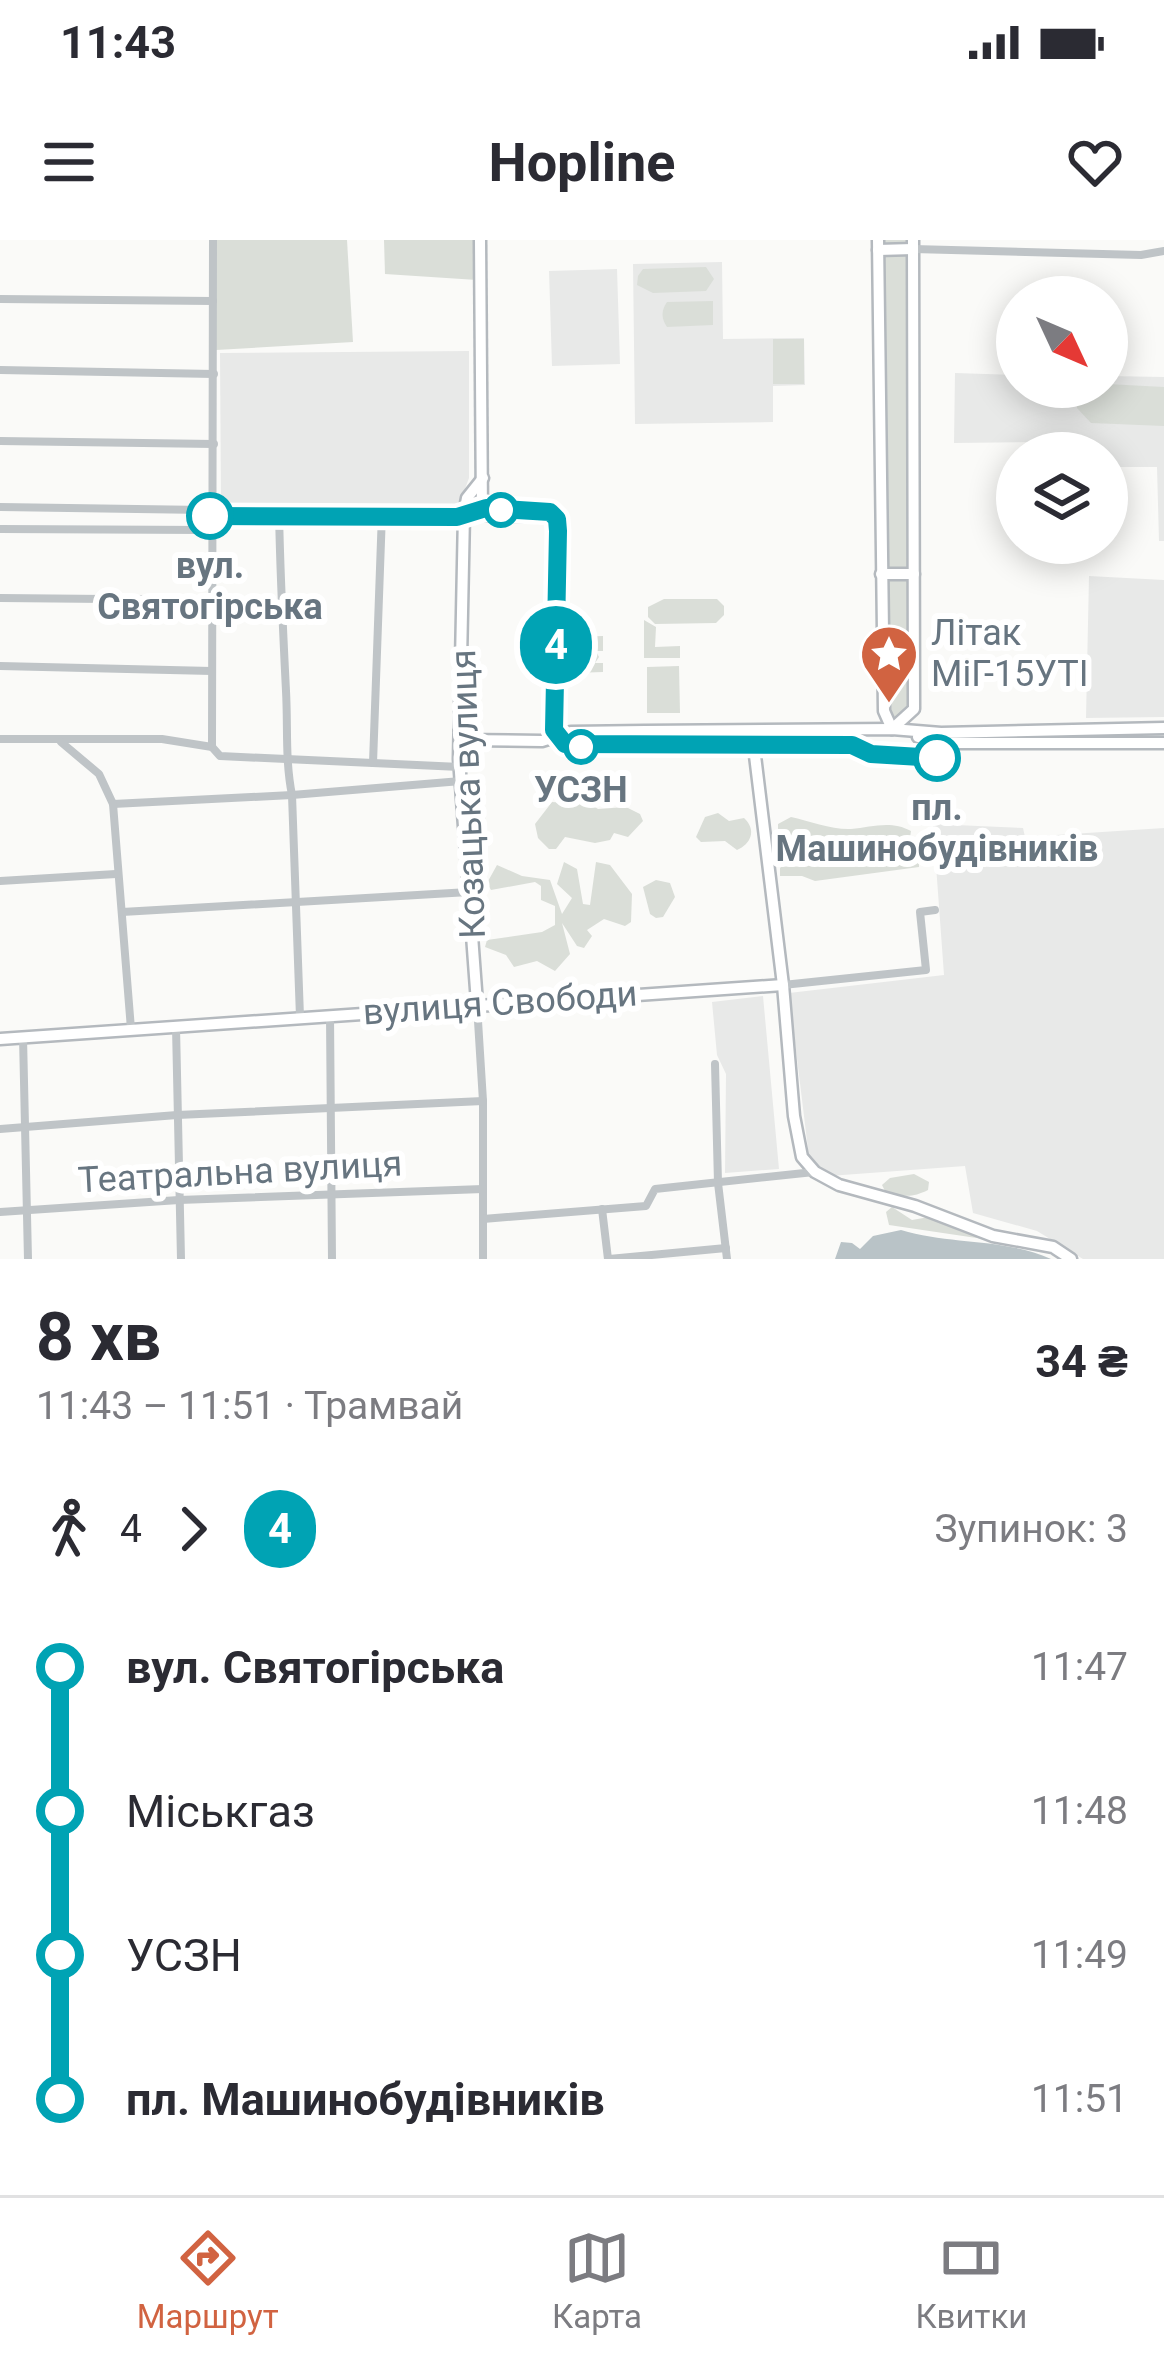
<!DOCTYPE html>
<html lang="uk">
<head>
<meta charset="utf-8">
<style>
  body { margin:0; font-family:Roboto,sans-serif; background:#f2f2f3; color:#2b2b33; height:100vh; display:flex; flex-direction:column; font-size:45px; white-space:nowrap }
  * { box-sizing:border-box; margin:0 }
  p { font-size:39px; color:#7c7c81 }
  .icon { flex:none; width:66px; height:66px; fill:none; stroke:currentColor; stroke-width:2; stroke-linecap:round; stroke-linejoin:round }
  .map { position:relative; height:1019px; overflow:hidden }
  .sheet { display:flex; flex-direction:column; background:#fff; flex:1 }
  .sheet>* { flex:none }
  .badge { padding:0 24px; border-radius:39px; font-size:42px; line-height:78px }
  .needle { width:78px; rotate:134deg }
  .buttons { position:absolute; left:996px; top:36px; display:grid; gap:24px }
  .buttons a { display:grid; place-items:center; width:132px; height:132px; border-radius:50%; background:#fff; box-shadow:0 6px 30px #0003; font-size:60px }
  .map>.badge { position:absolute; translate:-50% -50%; box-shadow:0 0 0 6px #fff }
  .legs { display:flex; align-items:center; gap:18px; height:132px; padding:0 36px; font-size:39px }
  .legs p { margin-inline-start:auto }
  .headline { display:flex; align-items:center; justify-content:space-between; height:204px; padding:0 36px }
  h1 { font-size:66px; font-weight:700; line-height:90px }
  ul { padding:0 36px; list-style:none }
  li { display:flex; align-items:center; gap:42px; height:144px; font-size:45px }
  li i { display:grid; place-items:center; width:18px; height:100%; margin:0 15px; background:currentColor }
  li i::after { content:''; width:30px; height:30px; margin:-15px; border:9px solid; border-radius:50%; background:#fff }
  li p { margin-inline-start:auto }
  li:first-child i { background:linear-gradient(#0000 50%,currentColor 0) }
  li:last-child i { background:linear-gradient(currentColor 50%,#0000 0) }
  .status { display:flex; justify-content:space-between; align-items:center; height:84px; padding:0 60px; background:#fff; direction:ltr }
  .status svg { height:33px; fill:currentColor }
  header { display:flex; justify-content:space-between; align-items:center; height:156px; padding:0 36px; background:#fff; font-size:54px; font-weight:700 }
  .tabs { display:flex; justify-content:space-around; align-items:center; height:168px; border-top:3px solid #e1e1e2; background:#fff; font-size:33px; color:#7c7c81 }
  .tabs a { display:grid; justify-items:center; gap:6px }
  .tabs .current { color:#d16341 }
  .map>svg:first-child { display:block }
</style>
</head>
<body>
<div class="status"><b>11:43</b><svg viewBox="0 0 49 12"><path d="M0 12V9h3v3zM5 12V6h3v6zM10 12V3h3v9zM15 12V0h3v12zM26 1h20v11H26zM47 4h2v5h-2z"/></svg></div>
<header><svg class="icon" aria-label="menu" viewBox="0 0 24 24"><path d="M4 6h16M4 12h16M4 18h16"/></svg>Hopline<svg class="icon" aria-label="heart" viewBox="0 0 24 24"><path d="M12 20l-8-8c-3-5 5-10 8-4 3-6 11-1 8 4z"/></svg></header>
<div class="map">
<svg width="1164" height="1019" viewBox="0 0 1164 1019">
  <rect width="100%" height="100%" fill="#fafaf8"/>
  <g fill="#e8e9e8">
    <path d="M722 22 723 99 804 98 805 145 773 146V182L635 184 633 24Z"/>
    <path d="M617 29 620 124 552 126 549 31Z"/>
    <path d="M469 111V238L459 265 221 264 220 113Z"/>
    <path d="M955 133 1017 135V147H1107V136L1164 137V301H1159L1157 227H1107V213H1051L1050 202 954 203Z"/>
    <path d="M1089 336 1164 340V477L1086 478Z"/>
    <path d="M933 584 1023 588 1025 597 1164 588V1019H1083L1037 991 973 973 965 926 829 936 816 928 809 917 789 753 944 735Z"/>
    <path d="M763 756 779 929 725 933 726 834 717 815 712 762Z"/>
  </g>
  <g fill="#daded8">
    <path d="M216 0H347L353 102 216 110Z"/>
    <path d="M384 0H476L477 40 385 34Z"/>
    <path d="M883 0H909L911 477H887Z"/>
    <path d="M706 27 714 39 706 51 653 53 637 45 638 36 643 29Z"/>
    <path d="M713 61V85L667 87C661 78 661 71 667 62Z"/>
    <rect x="773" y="99" width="31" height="45"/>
    <path d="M1107 144 1164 147V186L1091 183 1077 168C1076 141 1094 152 1107 144Z"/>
    <path d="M664 359H717L724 366V375L716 383 655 384 648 377V367Z"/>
    <path d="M644 380 656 387 655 407 680 406V418H644Z"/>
    <path d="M603 396V411H596L599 417 595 423H603V432L574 433 573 397Z"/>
    <path d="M679 426 680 473H647V427Z"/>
    <path d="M476 560C493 580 484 598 481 622L477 619 473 574Z"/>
    <path d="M552 562 592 565 598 569 626 567 640 574 643 581 628 597 614 593 610 600 595 603 565 597 556 609H549L538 598 535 584Z"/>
    <path d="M718 573 729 581 744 578C757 590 751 604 737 610L725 601 701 602 696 597 705 577Z"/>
    <path d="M791 577C809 581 833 590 851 589 872 587 891 580 911 591L909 605 919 613V627L815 641 802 636H780V628L789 619C827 620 865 624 900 606L892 595 885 597 875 608C845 598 803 609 778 591V584Z"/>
    <path d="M564 622 577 629 583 664 590 665 596 622 610 625 632 654 631 682 625 686 604 679 587 690 592 696 584 708 577 706 562 683 570 714 555 731 537 721 514 727 506 715 485 707 487 700 542 692 555 685V666L541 660V646L535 642 491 650 487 643 497 625 522 636 550 640 562 674 572 658 557 644Z"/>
    <path d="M656 640 670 643 675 657 663 677 656 678 650 674 643 647Z"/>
    <path d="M914 934 929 942 928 950C912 958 902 957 885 951L882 945 890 938Z"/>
    <path d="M892 967 912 980 929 977 1017 1004 889 985 886 972Z"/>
  </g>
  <path fill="#b9c3c7" d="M901 990C950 1005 1005 998 1051 1019H835L841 1002 852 1003 860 1009 873 996Z"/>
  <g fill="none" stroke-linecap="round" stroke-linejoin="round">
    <defs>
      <g id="secondary">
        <path d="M480 0 482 275"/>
        <path d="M878 0 884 471 892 489"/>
        <path d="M878 10 913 9"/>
        <path d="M464 274 548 277 555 281 551 473V487L559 495"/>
        <path d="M881 334H914"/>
        <path d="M892 489 914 469 913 0"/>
        <path d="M752 491 783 745 794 876 802 917 815 932 839 945 915 966 993 996 1053 1007 1071 1019"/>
        <path d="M918 497 941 503H1164"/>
        <path d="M460 500 542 501 571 492 645 491 892 489 941 493 1164 488"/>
        <path d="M477 763 459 519 464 274 467 258 483 238"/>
        <path d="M0 799 783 745"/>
      </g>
    </defs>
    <use href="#secondary" stroke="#b4b9be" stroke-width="15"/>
    <g stroke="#bfc4c7" stroke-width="8">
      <path d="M913 9 1141 15 1164 11"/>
      <path d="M0 59 213 61"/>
      <path d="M0 130 214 134"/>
      <path d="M0 201 214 204"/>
      <path d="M0 267 464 274"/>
      <path d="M279 271C280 332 283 391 286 451 288 487 285 520 292 555L300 777"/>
      <path d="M0 289 205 290 211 277"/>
      <path d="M0 358 213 360"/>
      <path d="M0 426 212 431"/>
      <path d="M0 499H162L212 507 220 516 460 527"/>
      <path d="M61 502 99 534 113 564 292 555 461 541"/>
      <path d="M212 507 213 0"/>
      <path d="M373 523 382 273"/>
      <path d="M113 564 131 789"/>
      <path d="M0 641 116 634"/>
      <path d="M122 672 469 652"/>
      <path d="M783 745 926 730 920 672 935 670"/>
      <path d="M477 765 483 861V1019"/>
      <path d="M330 776 332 1019"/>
      <path d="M176 787 181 1019"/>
      <path d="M23 797 28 1019"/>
      <path d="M715 824 718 943 727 1019"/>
      <path d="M0 889 177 875 483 861"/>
      <path d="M602 969 608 1019"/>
      <path d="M0 972 179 960 483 949"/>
      <path d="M483 979 646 966 655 949 814 932"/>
      <path d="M609 1019 726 1008"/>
    </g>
    <use href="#secondary" stroke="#fff" stroke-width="10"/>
  </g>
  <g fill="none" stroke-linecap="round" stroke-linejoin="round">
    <defs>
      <path id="line-1" d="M210 276 457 277 486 268 550 272 557 279 558 291 554 490 565 504 852 505 871 514 937 518"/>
    </defs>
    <use href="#line-1" stroke="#fff" stroke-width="27"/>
    <use href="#line-1" stroke="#00a3b4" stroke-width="18"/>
  </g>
  <defs>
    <symbol id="sight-pin" viewBox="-11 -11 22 30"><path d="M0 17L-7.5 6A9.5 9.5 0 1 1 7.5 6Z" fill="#d16341" stroke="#fff"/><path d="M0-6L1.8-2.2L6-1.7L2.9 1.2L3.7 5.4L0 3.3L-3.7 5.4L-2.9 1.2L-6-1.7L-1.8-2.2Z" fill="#fff"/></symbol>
  </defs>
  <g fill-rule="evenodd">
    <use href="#sight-pin" x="856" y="381" width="66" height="90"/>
  </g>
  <g fill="#fff" stroke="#00a3b4" stroke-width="6">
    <circle cx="501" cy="270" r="15"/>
    <circle cx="210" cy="276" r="21"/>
    <circle cx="581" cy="507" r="15"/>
    <circle cx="937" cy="518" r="21"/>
  </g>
  <g text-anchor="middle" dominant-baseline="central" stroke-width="12" stroke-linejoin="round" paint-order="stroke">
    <g font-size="36" font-weight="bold" fill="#677580" stroke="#fff">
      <text x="210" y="326">вул.<tspan x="210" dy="41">Святогірська</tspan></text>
      <text x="581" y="550">УСЗН</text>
      <text x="937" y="568">пл.<tspan x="937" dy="41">Машинобудівників</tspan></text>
    </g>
    <g font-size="36" fill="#677580" stroke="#fff" text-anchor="start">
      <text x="931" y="393">Літак<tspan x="931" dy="41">МіГ-15УТІ</tspan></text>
    </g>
    <g font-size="36" fill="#677580" stroke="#fff">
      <text transform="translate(468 554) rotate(-92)">Козацька вулиця</text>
      <text transform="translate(500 763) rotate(-4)">вулиця Свободи</text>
      <text transform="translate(240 932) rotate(-3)">Театральна вулиця</text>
    </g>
  </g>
</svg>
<div class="buttons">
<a><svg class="needle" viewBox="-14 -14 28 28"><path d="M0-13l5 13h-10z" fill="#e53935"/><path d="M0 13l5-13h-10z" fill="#7c7c81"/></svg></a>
<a><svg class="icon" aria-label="layers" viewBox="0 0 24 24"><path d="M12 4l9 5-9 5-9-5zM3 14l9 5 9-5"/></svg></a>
</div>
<b class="badge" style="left:556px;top:405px;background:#00a3b4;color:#fff">4</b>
</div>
<section class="sheet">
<div class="headline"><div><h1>8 хв</h1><p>11:43 – 11:51 · Трамвай</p></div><b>34 ₴</b></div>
<div class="legs"><svg class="icon" aria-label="walk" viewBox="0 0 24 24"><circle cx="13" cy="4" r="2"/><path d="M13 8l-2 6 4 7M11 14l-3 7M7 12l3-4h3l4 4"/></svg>4<svg class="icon" aria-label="forward" viewBox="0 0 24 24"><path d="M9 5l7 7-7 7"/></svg><b class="badge" style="background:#00a3b4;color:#fff">4</b><p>Зупинок: 3</p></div>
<ul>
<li><i style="color:#00a3b4"></i><b>вул. Святогірська</b><p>11:47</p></li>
<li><i style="color:#00a3b4"></i><span>Міськгаз</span><p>11:48</p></li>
<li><i style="color:#00a3b4"></i><span>УСЗН</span><p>11:49</p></li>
<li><i style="color:#00a3b4"></i><b>пл. Машинобудівників</b><p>11:51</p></li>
</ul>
</section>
<nav class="tabs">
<a class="current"><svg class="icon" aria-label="directions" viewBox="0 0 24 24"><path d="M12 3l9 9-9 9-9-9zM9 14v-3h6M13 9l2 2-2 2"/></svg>Маршрут</a>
<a><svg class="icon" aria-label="map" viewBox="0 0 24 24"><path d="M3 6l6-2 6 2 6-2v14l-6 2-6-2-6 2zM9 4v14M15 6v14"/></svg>Карта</a>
<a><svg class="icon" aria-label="tickets" viewBox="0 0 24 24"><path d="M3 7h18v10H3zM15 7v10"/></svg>Квитки</a>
</nav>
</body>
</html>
